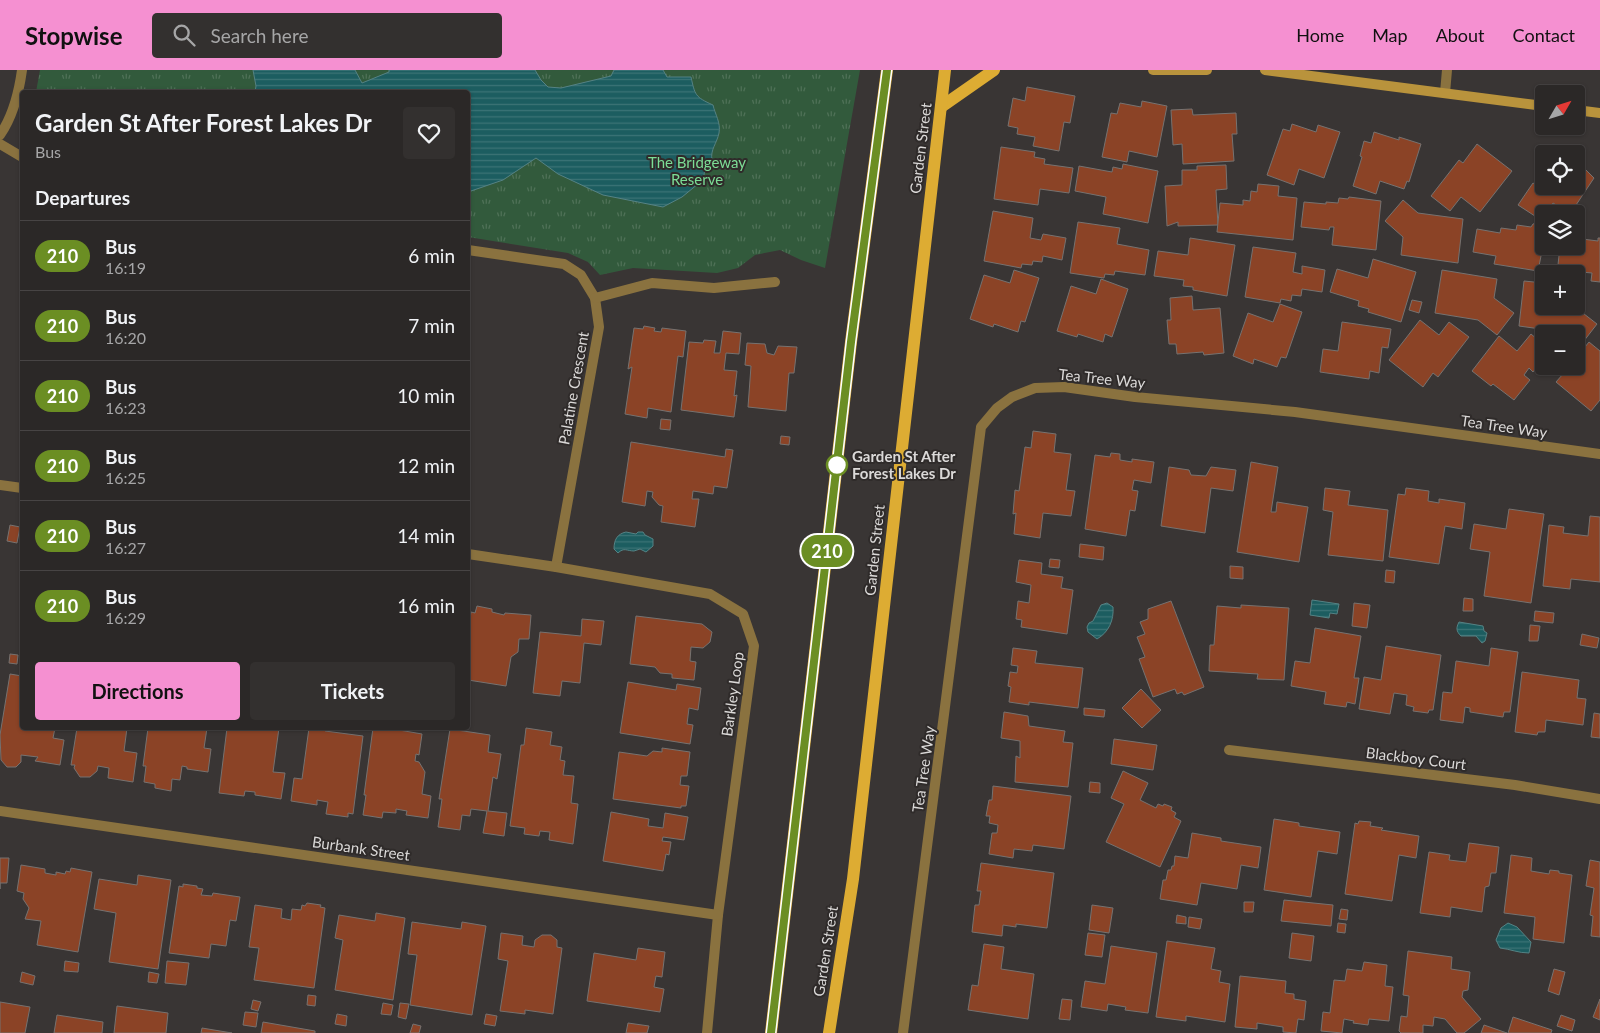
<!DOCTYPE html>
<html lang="en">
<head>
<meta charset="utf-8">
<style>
  body { margin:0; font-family:Lato,sans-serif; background:#33302f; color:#f1f3f6; height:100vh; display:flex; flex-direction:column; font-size:19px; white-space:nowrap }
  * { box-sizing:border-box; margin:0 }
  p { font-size:16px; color:#a6a6a7 }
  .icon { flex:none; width:28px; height:28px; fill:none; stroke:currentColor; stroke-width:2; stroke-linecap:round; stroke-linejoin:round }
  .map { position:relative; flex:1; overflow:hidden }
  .side { position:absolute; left:20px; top:20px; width:450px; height:640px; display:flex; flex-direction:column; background:#2b2827; border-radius:5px; box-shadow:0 1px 4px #0004,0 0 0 1px #474444 }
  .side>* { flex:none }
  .badge { padding:0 10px; border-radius:16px; font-size:18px; line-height:32px }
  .needle { width:32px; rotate:51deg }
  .buttons { position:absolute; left:1535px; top:15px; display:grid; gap:10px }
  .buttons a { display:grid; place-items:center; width:50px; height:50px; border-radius:5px; background:#2b2827; box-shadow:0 1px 4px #0004,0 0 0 1px #474444; font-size:25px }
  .map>.badge { position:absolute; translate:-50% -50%; box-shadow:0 0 0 2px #fff }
  h2 { padding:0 15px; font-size:19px; line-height:45px }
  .round { display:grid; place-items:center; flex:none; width:52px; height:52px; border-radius:5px; background:#33302f }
  .headline { display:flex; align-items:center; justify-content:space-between; height:85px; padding:0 15px }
  h1 { font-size:24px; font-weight:700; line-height:38px }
  .cta { display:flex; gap:10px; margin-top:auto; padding:10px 15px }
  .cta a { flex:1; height:58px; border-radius:5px; background:#f590d1; color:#111; font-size:20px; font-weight:700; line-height:58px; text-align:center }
  .cta a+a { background:#33302f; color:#f1f3f6 }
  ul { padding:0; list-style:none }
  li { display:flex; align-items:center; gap:15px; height:70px; padding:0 15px; border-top:1px solid #474444 }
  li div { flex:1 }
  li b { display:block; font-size:19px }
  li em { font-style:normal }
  li .badge { min-width:55px; font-weight:700; text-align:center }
  header { display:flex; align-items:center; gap:30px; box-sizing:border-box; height:70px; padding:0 25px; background:#f590d1; color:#111 }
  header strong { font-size:24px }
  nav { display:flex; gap:28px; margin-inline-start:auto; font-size:18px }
  .search { width:350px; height:45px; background:#33302f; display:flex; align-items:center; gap:12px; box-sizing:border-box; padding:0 18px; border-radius:5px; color:#a6a6a7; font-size:19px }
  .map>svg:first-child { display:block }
</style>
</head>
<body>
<header>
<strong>Stopwise</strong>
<div class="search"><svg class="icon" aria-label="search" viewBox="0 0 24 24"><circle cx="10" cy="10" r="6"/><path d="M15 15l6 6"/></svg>Search here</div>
<nav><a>Home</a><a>Map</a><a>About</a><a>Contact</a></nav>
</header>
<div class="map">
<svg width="1600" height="963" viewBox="0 0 1600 963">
  <defs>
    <pattern id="grass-tufts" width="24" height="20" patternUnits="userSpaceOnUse" patternTransform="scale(1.25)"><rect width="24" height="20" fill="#325a3c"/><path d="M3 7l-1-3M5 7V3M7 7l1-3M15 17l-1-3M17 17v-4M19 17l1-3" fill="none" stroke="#4f7157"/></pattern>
    <pattern id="water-rules" width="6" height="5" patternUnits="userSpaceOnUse" patternTransform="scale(1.25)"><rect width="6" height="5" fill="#1c5d60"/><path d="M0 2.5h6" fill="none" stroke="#3c7476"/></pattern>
  </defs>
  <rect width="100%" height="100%" fill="#393534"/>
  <path fill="url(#grass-tufts)" d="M40 0H860L825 198 801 190 780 180 755 185 738 198 717 203 633 198 600 205 588 192 568 183 468 167V22H36Z"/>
  <g fill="url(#water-rules)" stroke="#558284">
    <path d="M253 0H355L362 13 389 2V0H535L541 10 548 17 561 18 611 6 614 0H663L667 7H691C695 25 695 27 713 35 715 44 721 53 719 63 717 73 710 80 712 90 707 93 703 103 704 109L682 127 663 137 603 125 558 104 536 88 503 110 468 122V22H255L256 16Z"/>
    <path d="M626 462 636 464 638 462H643L645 465 653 469V476L646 482 640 479 634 481C627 481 624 477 618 483L614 479C614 470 617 464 626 462Z"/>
    <path d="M1312 530 1339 534 1337 544 1330 543 1329 548 1310 545Z"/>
    <path d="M1107 533 1113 537C1114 550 1109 562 1097 569L1088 562 1087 557 1089 553 1093 551 1101 535Z"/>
    <path d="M1459 552 1483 556 1484 561 1487 563 1485 571 1482 573 1476 566H1461C1456 561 1456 558 1459 552Z"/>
    <path d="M1508 853 1517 857 1531 872 1529 883C1518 883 1510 879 1500 878L1496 870 1501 858Z"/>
  </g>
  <g fill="#8b4326" stroke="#767270">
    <path d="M1027 17 1075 26 1070 53 1064 52 1059 81 1033 76 1035 67 1017 64 1018 58 1008 56 1013 28 1025 31Z"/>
    <path d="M1142 31 1167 36 1157 87 1129 81 1127 92 1102 87 1111 43 1117 44 1120 33 1141 37Z"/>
    <path d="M1192 39 1193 45 1236 43 1237 64H1232L1234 91 1183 94 1182 74 1173 75 1171 40Z"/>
    <path d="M1292 54 1316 62 1318 55 1340 62 1324 108 1299 99 1294 115 1267 105 1283 59 1290 61Z"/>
    <path d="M1374 62 1399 70V67L1421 74 1409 112 1407 111 1404 119 1380 111 1376 124 1353 116 1362 87 1360 86 1364 71 1371 73Z"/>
    <path d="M1477 74 1512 101 1480 142 1461 127 1450 141 1431 126 1459 90 1463 93Z"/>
    <path d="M1001 77 1035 82 1034 87 1045 89 1044 94 1073 98 1069 123 1040 119 1038 135 994 129Z"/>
    <path d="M1544 93V116H1576V95L1581 98 1583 97 1594 108 1570 144 1553 133 1546 144H1544L1541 150 1518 135 1533 113 1538 116 1542 110 1535 106Z"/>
    <path d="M1123 94 1158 101 1148 153 1103 144 1106 127 1075 121 1079 96 1112 102 1113 97 1122 99Z"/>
    <path d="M1226 95 1227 119 1216 120 1218 155 1178 156V152L1167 156 1165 116 1182 115V100H1197V96Z"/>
    <path d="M1258 114 1279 116 1278 126 1297 128 1293 170 1217 162 1220 133 1243 135V130L1250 131 1251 121 1257 122Z"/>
    <path d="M1349 127 1381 131 1376 180 1332 175 1334 157H1330L1329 160 1301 157 1304 132 1326 134V132L1338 133 1339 128 1348 129Z"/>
    <path d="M1403 130 1418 143 1463 149 1458 193 1401 185 1403 167 1385 151Z"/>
    <path d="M993 141 1033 148 1030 168 1041 170 1043 164 1066 168 1062 190 1043 186 1042 192 1033 191 1032 195 1022 194 1021 198 984 191Z"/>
    <path d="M1078 152 1120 158 1117 174 1149 180 1145 205 1115 201 1114 205 1105 204 1104 208 1070 203Z"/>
    <path d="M1539 152 1544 154V176H1546L1545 182 1542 181 1538 201 1494 194 1496 186 1473 182 1477 159 1500 163 1501 158 1516 160 1517 155 1531 157 1533 154Z"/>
    <path d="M1190 168 1235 175 1227 226 1193 220V217L1183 216 1184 210 1154 206 1158 181 1188 185Z"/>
    <path d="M1598 168H1600V212L1591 211 1592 203 1581 202 1582 198 1558 195 1560 176H1576V173H1582V169L1598 171Z"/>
    <path d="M1253 177 1296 183 1293 202 1302 204V196L1325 200 1322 222 1302 219 1301 226 1292 225 1291 231 1281 229 1280 233 1245 227Z"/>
    <path d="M1373 189 1416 202 1401 252 1368 242 1369 239 1358 236 1359 231 1330 222 1337 199 1368 208Z"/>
    <path d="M1014 200 1039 208 1025 252 1021 251 1018 262 994 254 993 257 970 249 984 205 1010 213Z"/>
    <path d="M1442 200 1497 209 1494 228 1514 243 1497 265 1478 250 1435 243Z"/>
    <path d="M1101 209 1128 219 1112 267 1105 264 1103 272 1078 264 1077 267 1057 261 1071 216 1096 224Z"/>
    <path d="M1524 211 1544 213V236H1576V217L1582 218 1579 240 1597 254 1580 276 1576 273V264H1565L1562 262 1519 256Z"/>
    <path d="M1192 226 1193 240 1220 238 1224 283 1204 285 1203 282 1177 284 1176 274H1169L1167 250H1171L1170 228Z"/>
    <path d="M1412 230 1422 232 1419 243 1409 240Z"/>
    <path d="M1280 234 1302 242 1286 288 1281 287 1277 297 1254 289 1253 294 1233 286 1248 243 1273 252Z"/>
    <path d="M1420 250 1439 265 1449 252 1469 267 1438 307 1433 303 1423 317 1389 290Z"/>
    <path d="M1342 252 1391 259 1388 278 1382 277 1379 303 1370 301 1369 309 1320 302 1323 279 1338 281Z"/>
    <path d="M644 256 655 258 654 261 661 262 662 258 686 261 683 287 678 286 671 342 648 338 647 348 625 344 632 297 628 299 634 258 643 259Z"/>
    <path d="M723 261 741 263 739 284 726 283 724 300 737 301 734 326 737 325 734 347 681 340 689 272 703 273 704 270 716 271 714 283H720Z"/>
    <path d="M1531 264 1544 275V288L1533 302 1529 298 1524 305 1530 310 1514 330 1493 314 1491 316 1472 301 1499 266 1517 281Z"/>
    <path d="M1589 272 1600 281V330L1591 341 1556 312 1570 296H1576V288Z"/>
    <path d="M747 273 765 274 767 283 774 285 778 276 797 277 794 303H789L786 341 748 337 751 296 745 295Z"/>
    <path d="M661 349 671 350 670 360 660 359Z"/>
    <path d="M1033 361 1056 364 1054 382 1071 384 1066 420 1075 421 1071 446 1043 443 1040 468 1014 464 1016 443 1013 444 1015 420 1019 421 1025 377 1031 378Z"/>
    <path d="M781 366 790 367 789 375 780 374Z"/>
    <path d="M631 372 725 387 726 379 733 380 727 418 714 416 713 424 693 421 692 429H699L695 457 661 452 663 436 659 435 652 427 653 422 647 421 645 436 622 432Z"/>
    <path d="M1111 383 1120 384V390L1132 392V389L1154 392 1151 413 1134 410 1132 420 1138 421 1135 441 1130 440 1126 466 1085 459 1095 385 1110 387Z"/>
    <path d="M1251 392 1278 397 1271 442H1276L1277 432 1308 437 1299 492 1237 482Z"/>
    <path d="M1169 397 1189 400 1191 405 1206 406 1211 397 1236 400 1233 421 1211 418 1205 463 1161 456Z"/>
    <path d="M1325 418 1350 421 1348 435 1388 440 1383 491 1328 485 1333 442 1323 440Z"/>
    <path d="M1406 418 1429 421 1428 431 1439 433V429L1465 433 1462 459 1445 456 1439 494 1389 487 1398 424 1405 425Z"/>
    <path d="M1509 439 1544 444 1531 533 1484 526 1490 482 1470 479 1474 454 1506 459Z"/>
    <path d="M1590 446 1600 447V512L1571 509 1570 519 1543 516 1549 455 1564 457 1563 463 1588 466Z"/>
    <path d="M10 455 20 457 17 473 7 471Z"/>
    <path d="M1080 474 1104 477 1103 490 1079 487Z"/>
    <path d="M1050 489 1060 490 1059 498 1049 497Z"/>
    <path d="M1019 490 1042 493 1041 504 1063 507 1061 518 1073 520 1067 564 1021 557 1022 550 1016 549 1018 531 1029 533 1031 515 1016 512Z"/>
    <path d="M1230 496 1243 497V509L1230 508Z"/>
    <path d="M1386 500 1395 501 1394 513 1385 512Z"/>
    <path d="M1464 528 1473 529V541H1463Z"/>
    <path d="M1171 531 1204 617 1184 625 1182 622 1177 624 1175 619 1153 627 1139 589 1145 587 1137 567 1145 564 1140 552 1148 549V539Z"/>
    <path d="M1354 533 1370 535 1367 558 1352 556Z"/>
    <path d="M1241 535 1289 538 1284 610 1257 609 1258 604 1209 601 1210 575H1214L1217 536 1241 538Z"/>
    <path d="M477 536 492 539V542L504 545 505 543 531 545 529 569H519L518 582 511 587 506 616 468 610V562L471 542 475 543Z"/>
    <path d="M1535 541 1554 543 1553 553 1534 551Z"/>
    <path d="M636 546 702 554 712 562 710 572 703 578 691 577 690 591 696 592 694 610 672 608V604L660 603 655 597 630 594Z"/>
    <path d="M582 549 604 551 601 575 584 573 580 613 562 611 560 626 533 623 540 562 581 566Z"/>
    <path d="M1530 555 1540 556 1538 571H1529Z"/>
    <path d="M1315 558 1361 566 1354 608H1359L1355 634 1347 632 1346 637 1324 634 1326 622 1291 616 1295 591 1310 593Z"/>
    <path d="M1582 564 1599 568 1597 578 1580 575Z"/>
    <path d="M1386 576 1441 585 1433 640H1429L1428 643 1413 641 1414 637 1406 635 1407 625 1394 623 1390 644 1359 639 1364 607 1381 610Z"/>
    <path d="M1013 578 1037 581 1035 593 1083 598 1078 638 1029 632V635L1009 632 1011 617 1008 616 1010 602 1017 603 1018 596 1011 595Z"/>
    <path d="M1491 578 1518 582 1510 642H1504L1503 647 1470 642V638L1465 637 1463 653 1440 650 1443 622 1452 623 1456 591 1489 596Z"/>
    <path d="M10 584 18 585 17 594 9 593Z"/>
    <path d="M1522 602 1579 610 1577 628 1586 629 1583 655 1546 650 1545 662H1538L1537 665 1515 662Z"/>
    <path d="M10 604 22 606V658H55L53 668 64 670 60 695 35 691 38 687 21 685V692L16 697H7L1 690 0 665Z"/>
    <path d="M628 612 676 620 677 614 701 618 698 640 689 638 687 654 693 655 690 674 620 663Z"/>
    <path d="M1141 619 1161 640 1142 658 1122 638Z"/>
    <path d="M1084 638 1105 640 1104 647 1084 645Z"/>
    <path d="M1004 642 1028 646 1029 656 1065 661 1063 672 1073 673 1068 717 1015 712 1016 686 1020 688V671L1001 668Z"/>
    <path d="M1594 643 1600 644V668L1591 667Z"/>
    <path d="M77 658H127L124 681 137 683 133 712 108 708 109 698 98 696 97 701 90 707H80L74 698 75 695H71Z"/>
    <path d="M148 658H207L204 678 211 679 208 702 187 699V697L182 696 180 710 172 709 171 721 155 718V714L144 712 146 696H143Z"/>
    <path d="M227 658H279L273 702 285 703 281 729 255 725V722L245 721 244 726 219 723Z"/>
    <path d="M309 658H326L325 661 363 666 353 744 348 743V747L326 744 328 732 317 730V735L291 731 294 708 302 709Z"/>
    <path d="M373 658H399V660L422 664 419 685 416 684 415 691 419 692 425 702 422 724 431 726 428 748 406 745 407 741 396 739V743L383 742 382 748 363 745 366 725H364Z"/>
    <path d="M526 658 552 662 550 675 562 677 560 690 565 691 563 705 574 706 571 733 578 734 573 774 549 770 550 762 540 761 539 766 524 764 525 758 510 756 521 675H524Z"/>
    <path d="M450 659 490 665 488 682 501 684 497 709 493 707 488 741 507 743 504 766 483 763 487 741 471 739 470 746 462 745 460 760 438 757 442 729H439Z"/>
    <path d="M1114 669 1157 675 1153 700 1111 694Z"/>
    <path d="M662 678 690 682 687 706H681L680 715 689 716 686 736H681V738L613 729 619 682 647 686 653 681 662 682Z"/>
    <path d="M1123 701 1148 713 1140 730 1156 738 1158 734 1163 736 1164 734 1172 737 1171 740 1176 743 1174 747 1181 751 1160 797 1106 772 1124 734 1111 728Z"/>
    <path d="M1090 712 1100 713V723L1089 722Z"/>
    <path d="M993 716 1071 726 1064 779 1033 775 1032 781 1014 779 1013 788 989 784 992 763H997L998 755 989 753 990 746H986L989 730H992Z"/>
    <path d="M611 742 649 749 648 756 663 758 665 743 688 747 684 770 663 767 662 771 671 772 669 785 666 784 663 801 603 791Z"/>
    <path d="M1274 749 1299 753V756L1340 762 1337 784 1318 781 1311 827 1264 820Z"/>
    <path d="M1359 751 1371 752 1370 756 1383 758 1381 760 1419 766 1416 788 1399 785 1392 831 1345 824 1355 753 1358 754Z"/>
    <path d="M1192 763 1221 768V771L1261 777 1258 798 1241 795 1237 819 1201 813 1197 835 1160 829 1163 810H1166L1168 800H1171L1172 796H1174L1175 786 1188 788Z"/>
    <path d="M1469 773 1499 777 1496 803H1491L1489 816 1485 817 1482 842 1451 837 1450 847 1420 843 1429 782 1450 785 1449 790 1466 792Z"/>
    <path d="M1511 785 1532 788 1531 801 1549 804 1550 800 1559 801V803L1572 805 1564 873 1533 869 1535 847 1504 843Z"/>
    <path d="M0 788H9L7 813H0V819Z"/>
    <path d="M1590 790 1600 792V867L1591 866 1593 846 1590 845 1594 818 1586 816Z"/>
    <path d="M981 793 1054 803 1047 858 1016 854V857L1003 855 1002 866 972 862 975 835H979L981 821H977Z"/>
    <path d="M21 795 45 799V803L56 805V802L65 804 66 801 70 802 71 798 92 802 78 882 37 875 41 851 25 849 29 838 23 829 24 823 17 821Z"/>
    <path d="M138 805 171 810 158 899 109 892 116 843 94 839 99 809 137 815Z"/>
    <path d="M183 814 197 816V818L203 819 201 825 212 826 213 823 240 827 236 851 230 850 226 876 211 874 209 888 169 883 179 816 183 817Z"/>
    <path d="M1284 830 1333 835 1331 856 1281 851Z"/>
    <path d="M1244 832H1254L1253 842H1244Z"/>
    <path d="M307 833 321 835 320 837 325 838 314 918 254 910 259 878 249 877 255 835 282 839 281 848 291 850 292 839 301 840 302 835 305 836Z"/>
    <path d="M1092 835 1113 838 1109 863 1089 860Z"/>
    <path d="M1341 839 1348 840 1347 850 1339 849Z"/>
    <path d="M376 843 405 848 393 930 335 920 343 870 335 868 339 845 375 851Z"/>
    <path d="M1177 845 1186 847V854L1176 853Z"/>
    <path d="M1189 847 1202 849 1200 859 1188 857Z"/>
    <path d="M412 852 461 859 462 852 486 856 472 945 410 935 417 885 408 884Z"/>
    <path d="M1338 853 1346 854 1345 863 1337 862Z"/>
    <path d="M501 863 523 866 522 875 534 877 535 870 542 865H551L557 870V877L562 878 553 944 525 940V944L500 941 508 891 498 889Z"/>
    <path d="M1088 863 1105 865 1102 887 1085 885Z"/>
    <path d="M1292 863 1314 866 1311 891 1289 888Z"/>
    <path d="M1167 871 1215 878 1211 899 1221 901 1219 912 1230 914 1225 952 1186 946V951L1156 947Z"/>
    <path d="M984 874 1004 877 1001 899 1034 904 1028 949 968 940 972 915 978 916Z"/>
    <path d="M1111 876 1157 883 1148 943 1125 940 1126 937 1108 934 1107 941 1081 937 1085 911 1105 914Z"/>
    <path d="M638 878 665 882 662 907 656 906 654 917 664 919 660 942 587 931 594 883 636 890Z"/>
    <path d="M1408 881 1452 887 1451 899 1470 902 1468 920 1463 921 1462 927 1481 949 1464 963H1457L1445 949 1434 947 1433 956 1423 955V963H1401L1399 961 1401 946 1407 947 1409 926 1403 925Z"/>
    <path d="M65 891 79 893 78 902 64 901Z"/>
    <path d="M167 891 189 893 186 915 165 913Z"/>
    <path d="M1364 892 1387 895 1385 916 1393 917 1389 951 1369 949 1368 955 1353 953 1354 951 1344 949 1342 963 1321 961 1323 942 1330 943 1334 910 1345 911 1347 899 1362 901Z"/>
    <path d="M1554 899 1565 902 1559 925 1548 921Z"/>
    <path d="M22 902 35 906 33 915 20 912Z"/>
    <path d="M149 902 159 904 157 913 148 912Z"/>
    <path d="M1240 906 1286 911 1285 923 1294 924V929L1306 931 1304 950 1298 949 1296 963 1283 962V957L1257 953V959L1235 957Z"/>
    <path d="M308 925 316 926 315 936 307 935Z"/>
    <path d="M1062 929 1072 930 1070 950 1059 949Z"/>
    <path d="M1600 929V950L1593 947Z"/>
    <path d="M253 930 261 932 258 941 251 939Z"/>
    <path d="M0 932 30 937 25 963H0Z"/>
    <path d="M383 933 393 935 391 945 381 944Z"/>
    <path d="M400 933 409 934 406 949 398 947Z"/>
    <path d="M117 936 168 943 166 963H114Z"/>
    <path d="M245 942 258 943 256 957 243 955Z"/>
    <path d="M337 944 347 946 346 956 335 954Z"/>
    <path d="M486 944 497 946 495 956 484 954Z"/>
    <path d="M57 945 103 952 102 963H54Z"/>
    <path d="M1561 945 1575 950 1572 961 1557 956Z"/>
    <path d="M1513 947 1552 960 1551 963H1508Z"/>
    <path d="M263 952 315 961V963H261Z"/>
    <path d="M628 953 649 956 647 963H626Z"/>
    <path d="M413 954 421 956 419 963H410Z"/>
    <path d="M1484 955 1507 963H1481Z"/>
    <path d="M202 958 232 963H201Z"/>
  </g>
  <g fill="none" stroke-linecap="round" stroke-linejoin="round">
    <g stroke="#8a723f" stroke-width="10">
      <path d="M1445 23 1447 0"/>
      <path d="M0 65C13 46 19 22 22 0"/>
      <path d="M0 74 22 87"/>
      <path d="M468 180 564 194 581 205 595 228 599 257 556 497"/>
      <path d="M595 228 652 213 714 218 775 212"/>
      <path d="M0 415 22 418"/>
      <path d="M468 484 556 497 710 524 743 544 754 576 718 845 707 963"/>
      <path d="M1229 680 1515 715 1600 729"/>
      <path d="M0 741 718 845"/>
      <path d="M903 963 981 357 997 338 1012 327 1035 318 1064 317 1135 327 1295 342 1600 384"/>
    </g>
    <g stroke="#b9933c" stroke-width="10">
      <path d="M1153 0H1207"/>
      <path d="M1265 0 1544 36"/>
      <path d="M1576 40 1600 43"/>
    </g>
    <g stroke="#ddac33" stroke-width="12">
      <path d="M941 37 994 0"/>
      <path d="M771 963 851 272 887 0"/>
      <path d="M829 963 853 809 945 0"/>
    </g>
  </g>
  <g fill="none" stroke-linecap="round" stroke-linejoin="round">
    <defs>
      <path id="line" d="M771 963 851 272 887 0"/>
    </defs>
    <use href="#line" stroke="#fff" stroke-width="11"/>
    <use href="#line" stroke="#6b8e23" stroke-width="8"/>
  </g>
  <circle fill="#fff" stroke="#6b8e23" stroke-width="2.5" cx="837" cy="395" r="10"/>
  <g text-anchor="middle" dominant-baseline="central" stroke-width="4" stroke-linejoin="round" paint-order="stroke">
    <g font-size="15" fill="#dbd9d8" stroke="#2f2b2a">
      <text transform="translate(920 78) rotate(-83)">Garden Street</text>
      <text transform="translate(1102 308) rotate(6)">Tea Tree Way</text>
      <text transform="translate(573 318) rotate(-80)">Palatine Crescent</text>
      <text transform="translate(1504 356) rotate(8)">Tea Tree Way</text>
      <text transform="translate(874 480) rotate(-84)">Garden Street</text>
      <text transform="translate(732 624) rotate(-82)">Barkley Loop</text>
      <text transform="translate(1416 688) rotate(7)">Blackboy Court</text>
      <text transform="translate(923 699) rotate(-82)">Tea Tree Way</text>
      <text transform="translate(361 778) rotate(8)">Burbank Street</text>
      <text transform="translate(825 881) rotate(-81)">Garden Street</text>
    </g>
    <g font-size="15" fill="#7cdd96" stroke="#2f2b2a">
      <text x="697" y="92">The Bridgeway<tspan x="697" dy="17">Reserve</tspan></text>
    </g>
    <g font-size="15" font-weight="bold" fill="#dbd9d8" stroke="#2f2b2a" text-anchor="start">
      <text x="852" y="386">Garden St After<tspan x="852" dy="17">Forest Lakes Dr</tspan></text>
    </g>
  </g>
</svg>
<div class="buttons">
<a><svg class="needle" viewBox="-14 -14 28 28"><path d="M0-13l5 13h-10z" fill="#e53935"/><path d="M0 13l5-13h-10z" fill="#a6a6a7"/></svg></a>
<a><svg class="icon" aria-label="locate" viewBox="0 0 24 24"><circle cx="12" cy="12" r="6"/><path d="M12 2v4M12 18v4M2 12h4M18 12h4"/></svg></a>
<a><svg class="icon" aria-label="layers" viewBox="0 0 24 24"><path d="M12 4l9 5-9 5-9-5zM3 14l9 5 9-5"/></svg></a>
<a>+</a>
<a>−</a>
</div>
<b class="badge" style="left:827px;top:481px;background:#6b8e23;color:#fff">210</b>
<section class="side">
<div class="headline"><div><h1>Garden St After Forest Lakes Dr</h1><p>Bus</p></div><a class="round"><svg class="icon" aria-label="heart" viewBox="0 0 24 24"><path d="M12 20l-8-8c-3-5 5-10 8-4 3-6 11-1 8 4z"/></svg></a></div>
<h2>Departures</h2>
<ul>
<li><span class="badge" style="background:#6b8e23;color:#fff">210</span><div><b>Bus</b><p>16:19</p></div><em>6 min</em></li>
<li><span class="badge" style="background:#6b8e23;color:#fff">210</span><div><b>Bus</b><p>16:20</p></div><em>7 min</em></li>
<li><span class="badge" style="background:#6b8e23;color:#fff">210</span><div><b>Bus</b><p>16:23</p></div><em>10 min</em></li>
<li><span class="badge" style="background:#6b8e23;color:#fff">210</span><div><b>Bus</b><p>16:25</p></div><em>12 min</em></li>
<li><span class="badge" style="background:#6b8e23;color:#fff">210</span><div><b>Bus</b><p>16:27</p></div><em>14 min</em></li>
<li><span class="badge" style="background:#6b8e23;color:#fff">210</span><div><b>Bus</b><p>16:29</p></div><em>16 min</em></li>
</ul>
<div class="cta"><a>Directions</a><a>Tickets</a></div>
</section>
</div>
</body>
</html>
